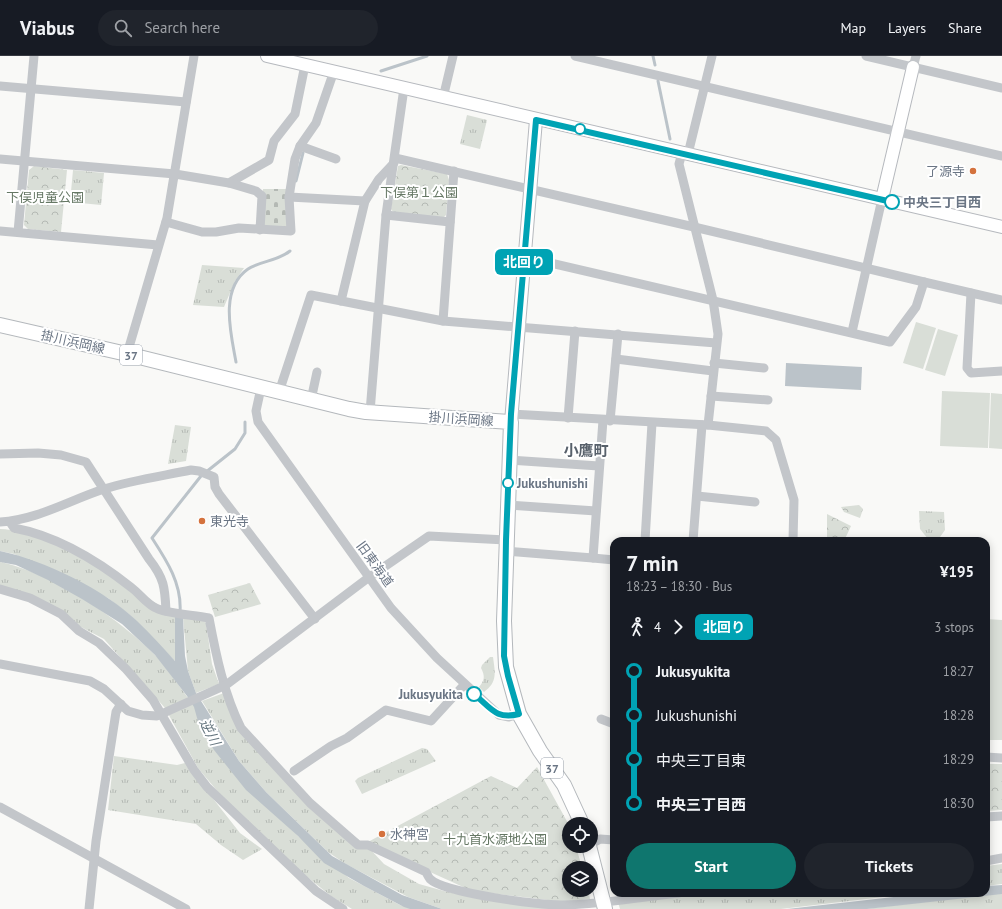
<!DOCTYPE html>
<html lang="en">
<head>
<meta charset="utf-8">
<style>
  body { margin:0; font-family:"PT Sans","Noto Sans JP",sans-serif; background:#20242c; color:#f1f3f6; height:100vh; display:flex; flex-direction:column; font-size:15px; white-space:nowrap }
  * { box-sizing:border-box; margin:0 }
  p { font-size:13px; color:#9ea1a6 }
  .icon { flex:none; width:22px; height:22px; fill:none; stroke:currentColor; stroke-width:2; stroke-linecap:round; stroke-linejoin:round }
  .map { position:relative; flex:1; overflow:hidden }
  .side { position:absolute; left:610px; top:481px; width:380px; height:360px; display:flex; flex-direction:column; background:#171b24; border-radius:12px; box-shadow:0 2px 10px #0003 }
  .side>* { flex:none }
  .badge { padding:0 8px; border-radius:6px; font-size:14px; line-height:26px }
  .tools { position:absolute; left:562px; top:761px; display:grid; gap:8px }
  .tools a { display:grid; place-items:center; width:36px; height:36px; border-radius:50%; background:#171b24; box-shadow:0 2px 10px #0003; font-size:20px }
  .map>.badge { position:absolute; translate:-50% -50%; box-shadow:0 0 0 2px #fff }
  .legs { display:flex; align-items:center; gap:6px; height:44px; padding:0 16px; font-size:13px }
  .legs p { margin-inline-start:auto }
  .summary { display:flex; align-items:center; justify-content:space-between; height:68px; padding:0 16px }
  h1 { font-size:22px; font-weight:700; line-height:30px }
  .cta { display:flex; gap:8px; margin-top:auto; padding:8px 16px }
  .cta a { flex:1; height:46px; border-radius:24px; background:#0f766e; color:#fff; font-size:16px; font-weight:700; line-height:46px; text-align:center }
  .cta a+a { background:#20242c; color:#f1f3f6 }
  ul { padding:0 16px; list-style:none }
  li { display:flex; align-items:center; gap:14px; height:44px; font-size:15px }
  li i { display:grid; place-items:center; width:6px; height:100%; margin:0 5px; background:currentColor }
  li i::after { content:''; width:10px; height:10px; margin:-5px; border:3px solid; border-radius:50%; background:#171b24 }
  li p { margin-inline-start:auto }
  li:first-child i { background:linear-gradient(#0000 50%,currentColor 0) }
  li:last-child i { background:linear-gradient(currentColor 50%,#0000 0) }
  header { display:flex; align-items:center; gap:24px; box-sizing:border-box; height:56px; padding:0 20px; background:#171b24; border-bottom:1px solid #363941 }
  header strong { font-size:19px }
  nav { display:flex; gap:22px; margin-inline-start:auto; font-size:14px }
  .search { width:280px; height:36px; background:#20242c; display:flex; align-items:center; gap:10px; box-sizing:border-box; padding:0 14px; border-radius:22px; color:#9ea1a6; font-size:15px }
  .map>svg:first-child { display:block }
</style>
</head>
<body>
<header>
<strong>Viabus</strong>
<div class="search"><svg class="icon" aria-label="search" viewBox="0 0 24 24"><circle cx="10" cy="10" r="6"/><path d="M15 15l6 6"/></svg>Search here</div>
<nav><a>Map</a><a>Layers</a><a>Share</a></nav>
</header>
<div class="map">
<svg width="1002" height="853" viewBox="0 0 1002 853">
  <defs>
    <pattern id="grass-tufts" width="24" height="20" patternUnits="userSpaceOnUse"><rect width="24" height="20" fill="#d9ded7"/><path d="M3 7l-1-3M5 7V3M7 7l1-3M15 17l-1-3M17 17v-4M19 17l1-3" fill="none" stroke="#b4b9b4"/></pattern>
    <pattern id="forest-crowns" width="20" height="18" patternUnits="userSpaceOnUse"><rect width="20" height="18" fill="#d9ded7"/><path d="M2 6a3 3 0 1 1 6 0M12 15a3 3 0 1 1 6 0" fill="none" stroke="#b4b9b4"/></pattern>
    <pattern id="cemetery-stones" width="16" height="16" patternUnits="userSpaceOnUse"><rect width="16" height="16" fill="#d9ded7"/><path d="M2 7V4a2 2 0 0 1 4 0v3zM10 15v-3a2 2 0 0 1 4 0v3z" fill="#b4b9b4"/></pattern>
  </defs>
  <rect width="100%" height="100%" fill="#f9f9f7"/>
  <g fill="url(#grass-tufts)">
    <path d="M467 59 487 64 480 93 460 88Z"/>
    <path d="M73 114 104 117 101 149 70 146Z"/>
    <path d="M202 209 244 212 235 225 224 251 193 249Z"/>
    <path d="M175 369 191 371 186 405 168 408Z"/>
    <path d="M919 455 944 456 945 474 940 481 928 483 920 473Z"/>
    <path d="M0 473C54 475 129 531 175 559L176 606 130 559 108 542 14 498 0 495Z"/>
    <path d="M747 481 789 483V485H747Z"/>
    <path d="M0 506C50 516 122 564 157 601 170 616 184 637 195 651 197 655 198 664 199 669L298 780 349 822 400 849 412 853H352L331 840 281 800 234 755 198 712 165 652 104 583 0 529Z"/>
    <path d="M183 561 201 563 206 567 212 608 219 628 196 637 188 615Z"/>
    <path d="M490 601H493C495 616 498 626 484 636L479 631C485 624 485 620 481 612L482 609Z"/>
    <path d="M224 637 233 663 281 720 370 793 384 808 419 828 444 835 475 842 560 853H442L408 841 344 807 328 796 266 736 239 705 202 645Z"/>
    <path d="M422 692 427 693 436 705 362 738 355 725 358 722Z"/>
    <path d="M114 700 177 709 185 707 240 777 262 793 243 804 221 789 196 768 108 754Z"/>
    <path d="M1002 808V828L986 830V810Z"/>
    <path d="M1002 836V853H865Z"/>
    <path d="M689 837H917L781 853H620L618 846Z"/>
  </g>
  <g fill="url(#forest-crowns)">
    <path d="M401 109 447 118 449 124 446 159 443 162 394 157 391 153 398 110Z"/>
    <path d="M34 110 67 114 61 176 28 173 24 169 29 114Z"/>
    <path d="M859 449 863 453 860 462 844 456 841 451Z"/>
    <path d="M827 458 851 470 844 485H827Z"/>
    <path d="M250 527 261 548 215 561 208 539Z"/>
    <path d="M986 708H1002V754L986 755Z"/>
    <path d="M537 711 569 769V790H576L582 812H569V834H588L590 843 565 846 472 835 366 787 491 720 517 732Z"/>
  </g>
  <path fill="url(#cemetery-stones)" d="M263 133H286L289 172 262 171Z"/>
  <g fill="#d9ded7">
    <path d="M916 266 936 272 923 313 903 307Z"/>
    <path d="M938 273 958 279 945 320 925 314Z"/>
    <path d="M942 335 990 337 988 392 940 390Z"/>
    <path d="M991 337 1002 338V393L989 392Z"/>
    <path d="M986 563 1002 564V684H986Z"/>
  </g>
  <g fill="#bbc3c9">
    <path d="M786 307 862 311 861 334 785 330Z"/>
    <path d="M0 495C44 504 105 534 137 565 151 578 163 592 175 605V559L183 561 185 600 188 615 196 637 239 705 266 736 332 800 402 839 442 853H410L404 851 364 830 324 807 298 780 246 734 214 694 199 669 194 651 187 640 155 599 122 568 82 543 48 524 16 509 0 506Z"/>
    <path d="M1002 829V838L867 853H787L929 837H986V830Z"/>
  </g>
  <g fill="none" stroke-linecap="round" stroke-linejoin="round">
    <g stroke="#bbc3c9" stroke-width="3">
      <path d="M653 0 655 9"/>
      <path d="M381 15 427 0"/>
      <path d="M658 25 670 83"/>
      <path d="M296 125 303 97"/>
      <path d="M236 306C231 278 219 233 248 213 260 205 278 205 290 195"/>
      <path d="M180 556C182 528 167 505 152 482L201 420 235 393 245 377V366"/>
    </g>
    <defs>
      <g id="secondary">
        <path d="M267 0 1002 171"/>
        <path d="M882 143 913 11"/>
        <path d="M511 366 536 64"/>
      </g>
      <g id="primary">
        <path d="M0 269 127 298 349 353 366 356 511 366 504 565 506 611 519 658 540 695 564 729 582 768"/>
        <path d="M589 790 605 853"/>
      </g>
    </defs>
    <use href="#secondary" stroke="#b6b9be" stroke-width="14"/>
    <use href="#primary" stroke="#b4b8bc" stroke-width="16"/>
    <g stroke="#c3c6ca" stroke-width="9">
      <path d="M575 0 1002 100"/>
      <path d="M866 0 1002 32"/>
      <path d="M913 11 916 0"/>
      <path d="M0 30 186 46"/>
      <path d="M443 42 453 0"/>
      <path d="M300 90 336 103"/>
      <path d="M682 97 679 108 713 244 718 278 708 369"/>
      <path d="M688 98 712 0"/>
      <path d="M395 102 694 171 924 226"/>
      <path d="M0 103 175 118 229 127 269 104 274 85 295 58 305 9"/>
      <path d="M229 127 256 135 262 140 260 174"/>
      <path d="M289 141 365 145 379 123 394 107"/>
      <path d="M386 159 450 166"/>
      <path d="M166 166 202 176H216L239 172 291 175 289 141 295 103 300 90 316 67 334 15"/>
      <path d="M0 175 158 189"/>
      <path d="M18 176 34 0"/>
      <path d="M525 201 890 286 916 251 924 226 1002 244"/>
      <path d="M971 237 967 312 971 317 1002 315"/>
      <path d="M341 245 365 145"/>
      <path d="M443 265 454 115"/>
      <path d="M852 276 882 143"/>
      <path d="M127 298 167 162 194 0"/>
      <path d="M616 303 713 315"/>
      <path d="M714 307 764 312"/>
      <path d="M261 332 256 355 258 366 391 552 437 602 499 659 509 661 519 658"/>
      <path d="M279 336 311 239 443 265 716 287"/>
      <path d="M711 340 768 344"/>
      <path d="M311 344 317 316"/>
      <path d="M370 356 386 159 404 32"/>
      <path d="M511 358 708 369 766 375 776 384 794 444 793 485"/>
      <path d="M568 362 575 275"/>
      <path d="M610 365 618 278"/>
      <path d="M0 398 38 397 61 399 86 406 149 503C164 522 165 531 166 555"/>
      <path d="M509 404 599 410"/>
      <path d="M697 440 755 446"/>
      <path d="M508 449 596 455"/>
      <path d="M0 466C37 464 70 444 104 433 133 424 162 420 191 414L199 415 214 421 215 431 219 438 315 563"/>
      <path d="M10 466 14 472C57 480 98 505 132 532 140 538 148 550 158 553 171 558 194 559 209 562 216 599 224 638 241 672L310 747 358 789H368L426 816C427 818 429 822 430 823 444 837 543 850 564 849 603 848 641 841 679 837"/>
      <path d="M645 485 652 367"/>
      <path d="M693 485 702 369"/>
      <path d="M506 495 593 502 603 364"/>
      <path d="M593 502 614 504"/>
      <path d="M0 533 30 542 61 558 79 575 99 587 126 613 153 644 194 714 207 731 316 835 343 853"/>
      <path d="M0 608 90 625 104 633 128 655 142 659 157 660 226 629 368 522 429 480 506 484"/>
      <path d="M601 663 614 668"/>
      <path d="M986 701 1002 702"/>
      <path d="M294 715 331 690 347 682 386 654 431 665 464 629"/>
      <path d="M0 751 186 853"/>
      <path d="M986 761 1002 760"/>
      <path d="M591 788 600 783 614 784"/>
      <path d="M986 805 1002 802"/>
      <path d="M89 853 96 785 116 656 121 648"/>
    </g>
    <use href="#secondary" stroke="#fff" stroke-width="12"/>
    <use href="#primary" stroke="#fff" stroke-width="14"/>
  </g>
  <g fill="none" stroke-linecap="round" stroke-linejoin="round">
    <defs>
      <path id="line-1" d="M474 638C491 652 496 664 519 658L508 620 504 600 506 484 511 358 536 64 892 146"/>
    </defs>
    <use href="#line-1" stroke="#fff" stroke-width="9"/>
    <use href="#line-1" stroke="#00a3b4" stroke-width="6"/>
  </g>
  <g fill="#fff" stroke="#00a3b4" stroke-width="2">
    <circle cx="580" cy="73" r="5"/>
    <circle cx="892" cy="146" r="7"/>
    <circle cx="508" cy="427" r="5"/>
    <circle cx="474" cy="638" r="7"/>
  </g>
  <g fill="#d4723d" stroke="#fff" stroke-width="1.5">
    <circle cx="973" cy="115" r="4"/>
    <circle cx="202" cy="465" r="4"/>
    <circle cx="382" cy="778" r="4"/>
  </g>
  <g text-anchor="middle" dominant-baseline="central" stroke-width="4" stroke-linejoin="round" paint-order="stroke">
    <g fill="#fff" stroke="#979faa" stroke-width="1">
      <rect x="120" y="289" width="22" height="20" rx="3"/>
      <rect x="541" y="702" width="22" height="20" rx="3"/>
    </g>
    <g font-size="12" font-weight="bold" fill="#6b7685">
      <text x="131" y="299">37</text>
      <text x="552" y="712">37</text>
    </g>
    <g font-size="13" fill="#6b7685" stroke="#fff" text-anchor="start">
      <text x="965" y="115" text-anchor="end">了源寺</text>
      <text x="210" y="465">東光寺</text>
      <text x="390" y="778">水神宮</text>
    </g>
    <g font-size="13" fill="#667865" stroke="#fff">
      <text x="419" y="136">下俣第１公園</text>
      <text x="45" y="141">下俣児童公園</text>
      <text x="495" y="783">十九首水源地公園</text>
    </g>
    <g font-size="13" font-weight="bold" fill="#6b7685" stroke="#fff" text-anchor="start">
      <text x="903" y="146">中央三丁目西</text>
      <text x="517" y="427">Jukushunishi</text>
      <text x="463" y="638" text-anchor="end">Jukusyukita</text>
    </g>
    <g font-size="13" fill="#6b7685" stroke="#fff">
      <text transform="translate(73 286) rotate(13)">掛川浜岡線</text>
      <text transform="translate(461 363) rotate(4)">掛川浜岡線</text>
      <text transform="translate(375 508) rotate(54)">旧東海道</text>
    </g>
    <g font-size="14" font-style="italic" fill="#677780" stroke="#fff">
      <text transform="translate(210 676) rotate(63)">逆川</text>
    </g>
    <g font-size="15" font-weight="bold" fill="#58616b" stroke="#fff">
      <text x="586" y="394">小鷹町</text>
    </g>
  </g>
</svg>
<div class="tools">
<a><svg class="icon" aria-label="locate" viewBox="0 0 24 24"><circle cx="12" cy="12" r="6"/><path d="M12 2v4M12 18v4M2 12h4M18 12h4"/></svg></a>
<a><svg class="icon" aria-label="layers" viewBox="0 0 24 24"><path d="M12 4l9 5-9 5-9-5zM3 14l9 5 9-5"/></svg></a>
</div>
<b class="badge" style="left:524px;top:206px;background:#00a3b4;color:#fff">北回り</b>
<section class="side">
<div class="summary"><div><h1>7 min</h1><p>18:23 – 18:30 · Bus</p></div><b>¥195</b></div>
<div class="legs"><svg class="icon" aria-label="walk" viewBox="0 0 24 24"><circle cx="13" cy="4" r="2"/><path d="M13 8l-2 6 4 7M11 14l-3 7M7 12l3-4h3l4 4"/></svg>4<svg class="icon" aria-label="forward" viewBox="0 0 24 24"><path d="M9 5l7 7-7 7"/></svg><b class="badge" style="background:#00a3b4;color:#fff">北回り</b><p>3 stops</p></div>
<ul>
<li><i style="color:#00a3b4"></i><b>Jukusyukita</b><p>18:27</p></li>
<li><i style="color:#00a3b4"></i><span>Jukushunishi</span><p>18:28</p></li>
<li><i style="color:#00a3b4"></i><span>中央三丁目東</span><p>18:29</p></li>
<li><i style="color:#00a3b4"></i><b>中央三丁目西</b><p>18:30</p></li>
</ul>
<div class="cta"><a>Start</a><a>Tickets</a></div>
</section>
</div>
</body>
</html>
